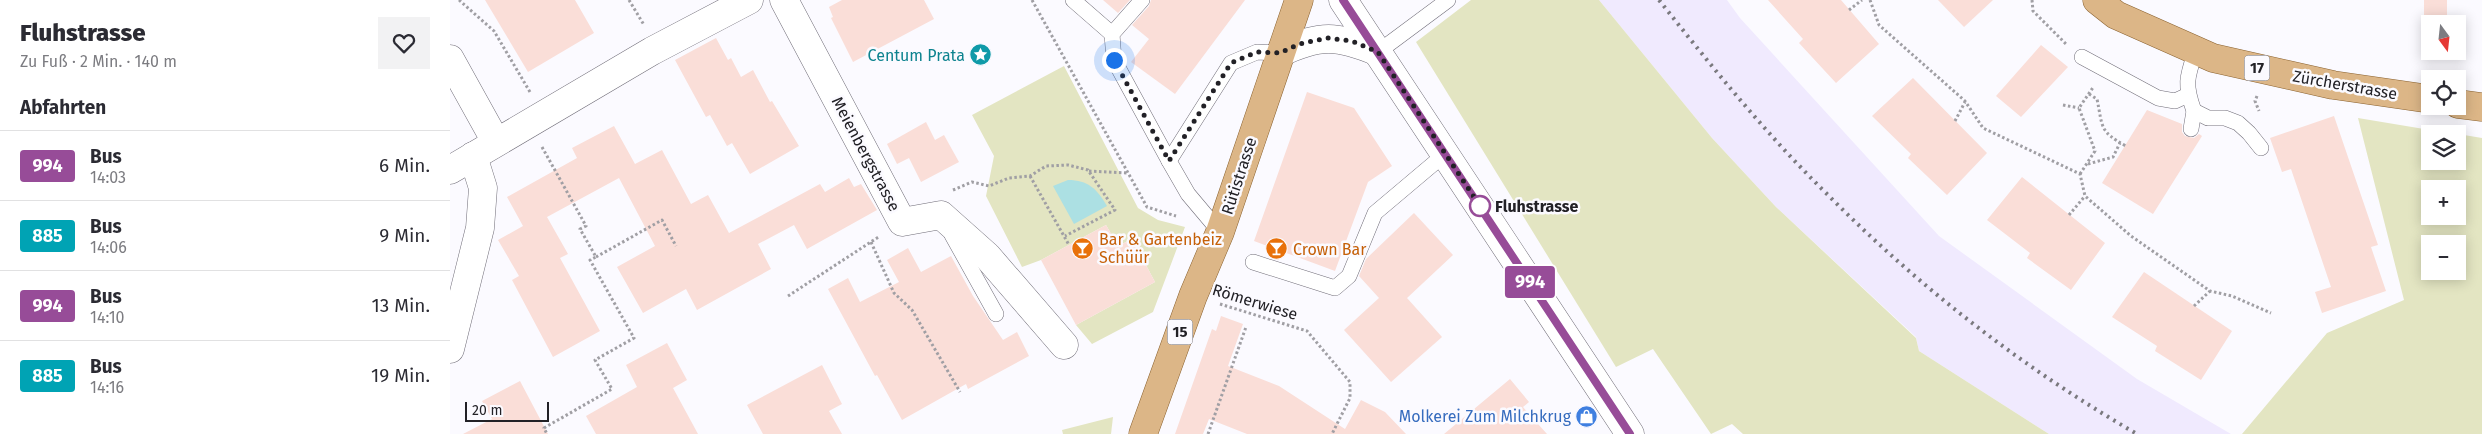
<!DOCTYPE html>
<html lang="de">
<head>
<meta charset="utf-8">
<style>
  body { margin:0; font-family:"Fira Sans",sans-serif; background:#f2f2f3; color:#2b2b33; height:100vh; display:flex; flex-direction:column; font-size:19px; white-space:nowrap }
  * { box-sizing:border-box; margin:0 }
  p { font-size:16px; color:#7c7c81 }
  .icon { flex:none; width:28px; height:28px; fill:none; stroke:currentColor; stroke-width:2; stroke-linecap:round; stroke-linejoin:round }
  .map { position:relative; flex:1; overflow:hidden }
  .panel { display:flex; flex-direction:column; background:#fff; width:450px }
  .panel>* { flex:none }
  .badge { padding:0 10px; border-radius:4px; font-size:18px; line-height:32px }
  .needle { width:32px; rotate:165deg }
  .tools { position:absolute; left:1971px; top:15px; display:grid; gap:10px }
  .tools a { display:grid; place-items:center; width:45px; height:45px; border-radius:0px; background:#fff; box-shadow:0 2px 12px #0003; font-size:25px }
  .scale { position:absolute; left:15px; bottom:12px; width:84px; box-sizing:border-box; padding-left:5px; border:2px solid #222126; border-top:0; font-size:14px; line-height:18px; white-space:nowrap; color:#222126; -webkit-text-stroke:4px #fbfaff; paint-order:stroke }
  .you { position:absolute; width:25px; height:25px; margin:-12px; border:4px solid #fff; border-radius:50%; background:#1a73e8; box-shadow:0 0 0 8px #1a73e833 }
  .map>.badge { position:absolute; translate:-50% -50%; box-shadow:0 0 0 2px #fff }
  h2 { padding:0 20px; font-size:19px; line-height:45px }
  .round { display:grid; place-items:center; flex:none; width:52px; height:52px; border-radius:0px; background:#f2f2f3 }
  .summary { display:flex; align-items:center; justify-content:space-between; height:85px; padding:0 20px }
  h1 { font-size:24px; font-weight:800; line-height:38px }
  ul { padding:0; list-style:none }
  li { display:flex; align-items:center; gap:15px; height:70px; padding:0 20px; border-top:1px solid #e1e1e2 }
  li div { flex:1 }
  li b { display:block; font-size:19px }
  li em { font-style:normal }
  li .badge { min-width:55px; font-weight:700; text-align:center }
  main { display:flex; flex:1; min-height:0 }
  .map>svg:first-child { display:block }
</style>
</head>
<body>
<main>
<section class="panel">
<div class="summary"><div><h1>Fluhstrasse</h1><p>Zu Fuß · 2 Min. · 140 m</p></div><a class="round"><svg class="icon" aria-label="heart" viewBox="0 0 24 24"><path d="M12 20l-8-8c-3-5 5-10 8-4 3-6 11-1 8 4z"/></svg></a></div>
<h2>Abfahrten</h2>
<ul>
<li><span class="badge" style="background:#974c98;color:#fff">994</span><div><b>Bus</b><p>14:03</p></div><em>6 Min.</em></li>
<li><span class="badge" style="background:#00a3b4;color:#fff">885</span><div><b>Bus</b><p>14:06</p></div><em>9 Min.</em></li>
<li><span class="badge" style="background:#974c98;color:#fff">994</span><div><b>Bus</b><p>14:10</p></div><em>13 Min.</em></li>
<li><span class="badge" style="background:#00a3b4;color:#fff">885</span><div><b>Bus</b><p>14:16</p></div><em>19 Min.</em></li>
</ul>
</section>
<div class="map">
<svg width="2032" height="434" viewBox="0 0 2032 434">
  <rect width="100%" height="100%" fill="#fbfaff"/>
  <path fill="#f0eafe" d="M1149 0H1277L1290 18 1489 236 1687 379 1781 434H1599L1469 351 1466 337 1326 207 1262 138Z"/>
  <g fill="#e3e5c2" fill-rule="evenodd">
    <path d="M1021 0H1149L1262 138 1326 207 1466 338 1469 351 1599 434H1293L1282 424 1261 434 1203 349 1166 367 966 42Z"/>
    <path d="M614 66 688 208 708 220 735 227 703 312 642 344 626 325 705 282 682 239 668 246 656 225 591 260 572 267 536 196 544 156 522 115Z"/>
    <path d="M1908 118 2004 134H1980V161H2008V134L2032 138V434H1792L1877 333 1954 300ZM1980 189H2008V216H1980ZM1980 244H2008V271H1980Z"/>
    <path d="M663 417 661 434H613L612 430Z"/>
  </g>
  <path fill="#ace0e3" d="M618 180C638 180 647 189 657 206L624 224 603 186Z"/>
  <g fill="#faded8">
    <path d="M35 0H125L144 33 78 72Z"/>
    <path d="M392 0H474L484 19 403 62 381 18 383 17 379 7Z"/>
    <path d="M653 0H680L668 13Z"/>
    <path d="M701 0H795L725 94 681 62 699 39 682 25 699 6Z"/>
    <path d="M1318 0H1391L1429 44 1386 83 1349 43 1353 39Z"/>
    <path d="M1488 0H1543L1514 27Z"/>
    <rect x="1974" y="0" width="23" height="21"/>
    <path d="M266 38 278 60 281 58 291 77 303 70 320 102 322 101 349 146 300 174 282 143 277 146 260 115 256 117 225 60Z"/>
    <path d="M1591 45 1618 67 1571 117 1546 96Z"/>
    <path d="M1463 78 1537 153 1497 195 1458 158 1461 154 1422 116Z"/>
    <path d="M857 92 904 108 942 166 918 182 885 271 804 241Z"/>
    <path d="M1697 110 1732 124V132L1735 136 1744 138 1749 134 1752 136 1703 214 1652 183Z"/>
    <path d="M1884 116 1928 245 1921 247 1936 291 1872 313 1865 292 1881 287 1841 169 1832 172 1820 138Z"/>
    <path d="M476 122 485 140 494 135 509 162 471 182 459 158 447 164 437 144Z"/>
    <path d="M164 126 185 164 212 150 241 204 258 195 279 233 370 184 375 192 399 178 404 187 411 184 427 210 357 249 344 225 308 244 321 269 247 310 236 289 193 313 167 267 205 246 169 178 97 217 118 254 110 258 150 331 103 357 62 280 69 276 48 240 73 226 57 197 127 158 122 148Z"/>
    <path d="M1572 177 1655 243 1621 290 1577 258 1580 253 1537 220Z"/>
    <path d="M964 213 1003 255 957 298 992 337 941 382 894 330 929 298 909 276 916 259Z"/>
    <path d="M656 225 668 246 682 239 705 282 626 325 591 260Z"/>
    <path d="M458 248 471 272 501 256 523 296 553 340 567 332 579 356 518 389 516 384 452 420 427 375 425 376 378 289 398 278 410 302 449 282 437 260Z"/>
    <path d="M1694 272 1782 331 1751 380 1705 351 1707 346 1662 317Z"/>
    <path d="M771 316 793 324 778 366 829 386 895 429 911 400 935 412 956 434H797L759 419 753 434H725L762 329 766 331Z"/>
    <path d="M217 343 237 380 223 388 248 434H146L136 416 187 387 176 365Z"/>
    <path d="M372 365 392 404 379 411 392 434H313L297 405Z"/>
    <path d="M1060 379 1079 402 1073 407 1097 434H994Z"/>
    <path d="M70 381 98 434H13L42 419 32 401Z"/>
  </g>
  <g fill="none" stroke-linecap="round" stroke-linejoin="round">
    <defs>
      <g id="service">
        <path d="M623 0 662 34"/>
        <path d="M692 0 662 34 664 60 719 161"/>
        <path d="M1746 50C1737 77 1734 84 1744 111L1758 118H1775L1788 123 1799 133 1811 148"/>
        <path d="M928 52 998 0"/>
        <path d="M1632 57 1708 98 1725 101 1738 95"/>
        <path d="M1741 129 1744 111"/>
        <path d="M770 232 738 194 719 161 781 63 807 52 830 53"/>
        <path d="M502 235 546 314"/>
        <path d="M803 262 885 288 899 276 925 213 995 154"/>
      </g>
      <g id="minor">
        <path d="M334 0 452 222 491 215 537 256 614 345"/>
        <path d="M893 0 1180 434"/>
        <path d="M830 53C869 34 888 35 928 52"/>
        <path d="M0 59 46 142"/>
        <path d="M0 170 202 51 299 0"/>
        <path d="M0 349 30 228 33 188 23 156"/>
      </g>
      <g id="primary">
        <path d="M1647 0 1666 15 1763 58 1883 85 1980 99"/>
        <path d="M2008 104 2032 107"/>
        <path d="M693 434 743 296 770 232 849 0"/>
      </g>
    </defs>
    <use href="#service" stroke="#706d78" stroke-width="16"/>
    <use href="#minor" stroke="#706d78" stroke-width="29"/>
    <use href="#primary" stroke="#8b6331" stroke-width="29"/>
    <g stroke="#a09fa4" stroke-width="3" stroke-dasharray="2.5 2.5" stroke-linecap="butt">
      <path d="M9 0 44 31 80 92"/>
      <path d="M179 0 194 25"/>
      <path d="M582 0 697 207 726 216"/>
      <path d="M1420 0 1429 25 1515 101 1533 128 1630 174 1635 196 1681 236 1760 291 1782 296 1821 313"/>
      <path d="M1582 0 1583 11 1616 44"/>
      <path d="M1399 10 1412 0"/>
      <path d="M1639 94 1647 99C1653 128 1649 131 1676 146"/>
      <path d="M1807 96 1805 101 1809 111"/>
      <path d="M1613 105 1629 108"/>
      <path d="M1505 121 1515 102"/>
      <path d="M92 147 136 226 130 229 146 257 140 260 184 338 145 360 162 389 94 428 97 434"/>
      <path d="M1638 164 1663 157 1670 143"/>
      <path d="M639 171 677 173"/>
      <path d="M1630 174 1645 151 1629 108 1644 86"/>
      <path d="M580 176 619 245"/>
      <path d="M503 190 522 182 539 186 559 178 580 176 596 166 618 165 638 170 665 210 615 236"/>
      <path d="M1619 215 1635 196"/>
      <path d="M421 242 444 293 462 310 510 392"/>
      <path d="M146 257 212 220 226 246"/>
      <path d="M338 296 430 236"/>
      <path d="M770 304 857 331 900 382V398L882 434"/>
      <path d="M1744 306 1760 291"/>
      <path d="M758 434 796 327"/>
    </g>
    <use href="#service" stroke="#fff" stroke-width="15"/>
    <use href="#minor" stroke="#fff" stroke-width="28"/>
    <use href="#primary" stroke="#dcb687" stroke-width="28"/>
    <path stroke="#7a797e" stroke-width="4" stroke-dasharray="2.5 5" stroke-linecap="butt" d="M1209 0C1262 67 1316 134 1377 194 1470 288 1573 368 1687 434"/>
  </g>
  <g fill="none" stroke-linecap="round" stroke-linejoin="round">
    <defs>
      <path id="line" d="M893 0 1180 434"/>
    </defs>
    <use href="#line" stroke="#fff" stroke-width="11"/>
    <use href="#line" stroke="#974c98" stroke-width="8"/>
    <path stroke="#222126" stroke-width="5" stroke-dasharray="0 9" d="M664 60 719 161 781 63 807 52 830 53 849 44 878 38 902 41 928 52 1030 206"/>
  </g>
  <defs>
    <symbol id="sight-disc" viewBox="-11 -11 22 22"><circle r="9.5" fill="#0f9aa8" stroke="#fbfaff"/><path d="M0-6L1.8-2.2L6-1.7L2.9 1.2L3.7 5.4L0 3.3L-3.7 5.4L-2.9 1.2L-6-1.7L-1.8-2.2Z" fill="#fff"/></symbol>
    <symbol id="bar-disc" viewBox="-11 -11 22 22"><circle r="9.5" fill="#e8710a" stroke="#fbfaff"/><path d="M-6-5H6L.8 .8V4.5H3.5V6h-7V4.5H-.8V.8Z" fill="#fff"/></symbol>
    <symbol id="shop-disc" viewBox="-11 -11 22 22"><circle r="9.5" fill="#3f7fe0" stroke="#fbfaff"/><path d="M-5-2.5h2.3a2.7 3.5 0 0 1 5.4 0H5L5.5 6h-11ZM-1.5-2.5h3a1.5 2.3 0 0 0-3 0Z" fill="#fff"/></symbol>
  </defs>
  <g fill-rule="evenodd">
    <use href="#sight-disc" x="518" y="42" width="25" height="25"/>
    <use href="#bar-disc" x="620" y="236" width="25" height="25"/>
    <use href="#bar-disc" x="814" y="236" width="25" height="25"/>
    <use href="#shop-disc" x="1124" y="404" width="25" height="25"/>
  </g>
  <circle fill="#fff" stroke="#974c98" stroke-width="2.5" cx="1030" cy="206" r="10"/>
  <g text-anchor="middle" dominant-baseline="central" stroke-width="5" stroke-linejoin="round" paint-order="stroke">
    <g fill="#fbfaff" stroke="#636267" stroke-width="1">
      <rect x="1794.5" y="55.5" width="25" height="25" rx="4"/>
      <rect x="717.5" y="319.5" width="25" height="25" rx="4"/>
    </g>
    <g font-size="15" font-weight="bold" fill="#222126">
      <text x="1807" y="68">17</text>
      <text x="730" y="332">15</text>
    </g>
    <g font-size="16" fill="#0d838f" stroke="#fbfaff" text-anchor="end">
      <text x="515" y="55">Centum Prata</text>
    </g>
    <g font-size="16" fill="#222126" stroke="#fbfaff">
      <text transform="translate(1895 85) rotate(10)">Zürcherstrasse</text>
      <text transform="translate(416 154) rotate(62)">Meienbergstrasse</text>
      <text transform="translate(789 176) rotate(-72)">Rütistrasse</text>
      <text transform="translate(805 302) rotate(17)">Römerwiese</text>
    </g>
    <g font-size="16" font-weight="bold" fill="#222126" stroke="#fbfaff" text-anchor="start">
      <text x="1045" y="206">Fluhstrasse</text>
    </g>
    <g font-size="16" fill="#c56008" stroke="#fbfaff" text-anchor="start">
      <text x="649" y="239">Bar &amp; Gartenbeiz<tspan x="649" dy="18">Schüür</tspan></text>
      <text x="843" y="249">Crown Bar</text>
    </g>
    <g font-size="16" fill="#366cbe" stroke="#fbfaff" text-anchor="end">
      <text x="1121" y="416">Molkerei Zum Milchkrug</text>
    </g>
  </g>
</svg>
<div class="tools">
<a><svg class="needle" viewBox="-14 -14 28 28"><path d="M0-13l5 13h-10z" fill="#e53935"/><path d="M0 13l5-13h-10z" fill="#7c7c81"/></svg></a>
<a><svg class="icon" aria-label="locate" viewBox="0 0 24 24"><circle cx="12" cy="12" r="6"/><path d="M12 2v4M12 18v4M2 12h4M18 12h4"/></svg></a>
<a><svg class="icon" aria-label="layers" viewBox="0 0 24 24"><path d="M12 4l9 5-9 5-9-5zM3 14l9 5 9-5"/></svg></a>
<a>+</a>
<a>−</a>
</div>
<div class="scale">20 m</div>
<div class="you" style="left:664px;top:60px"></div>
<b class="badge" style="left:1080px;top:282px;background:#974c98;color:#fff">994</b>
</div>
</main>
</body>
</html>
